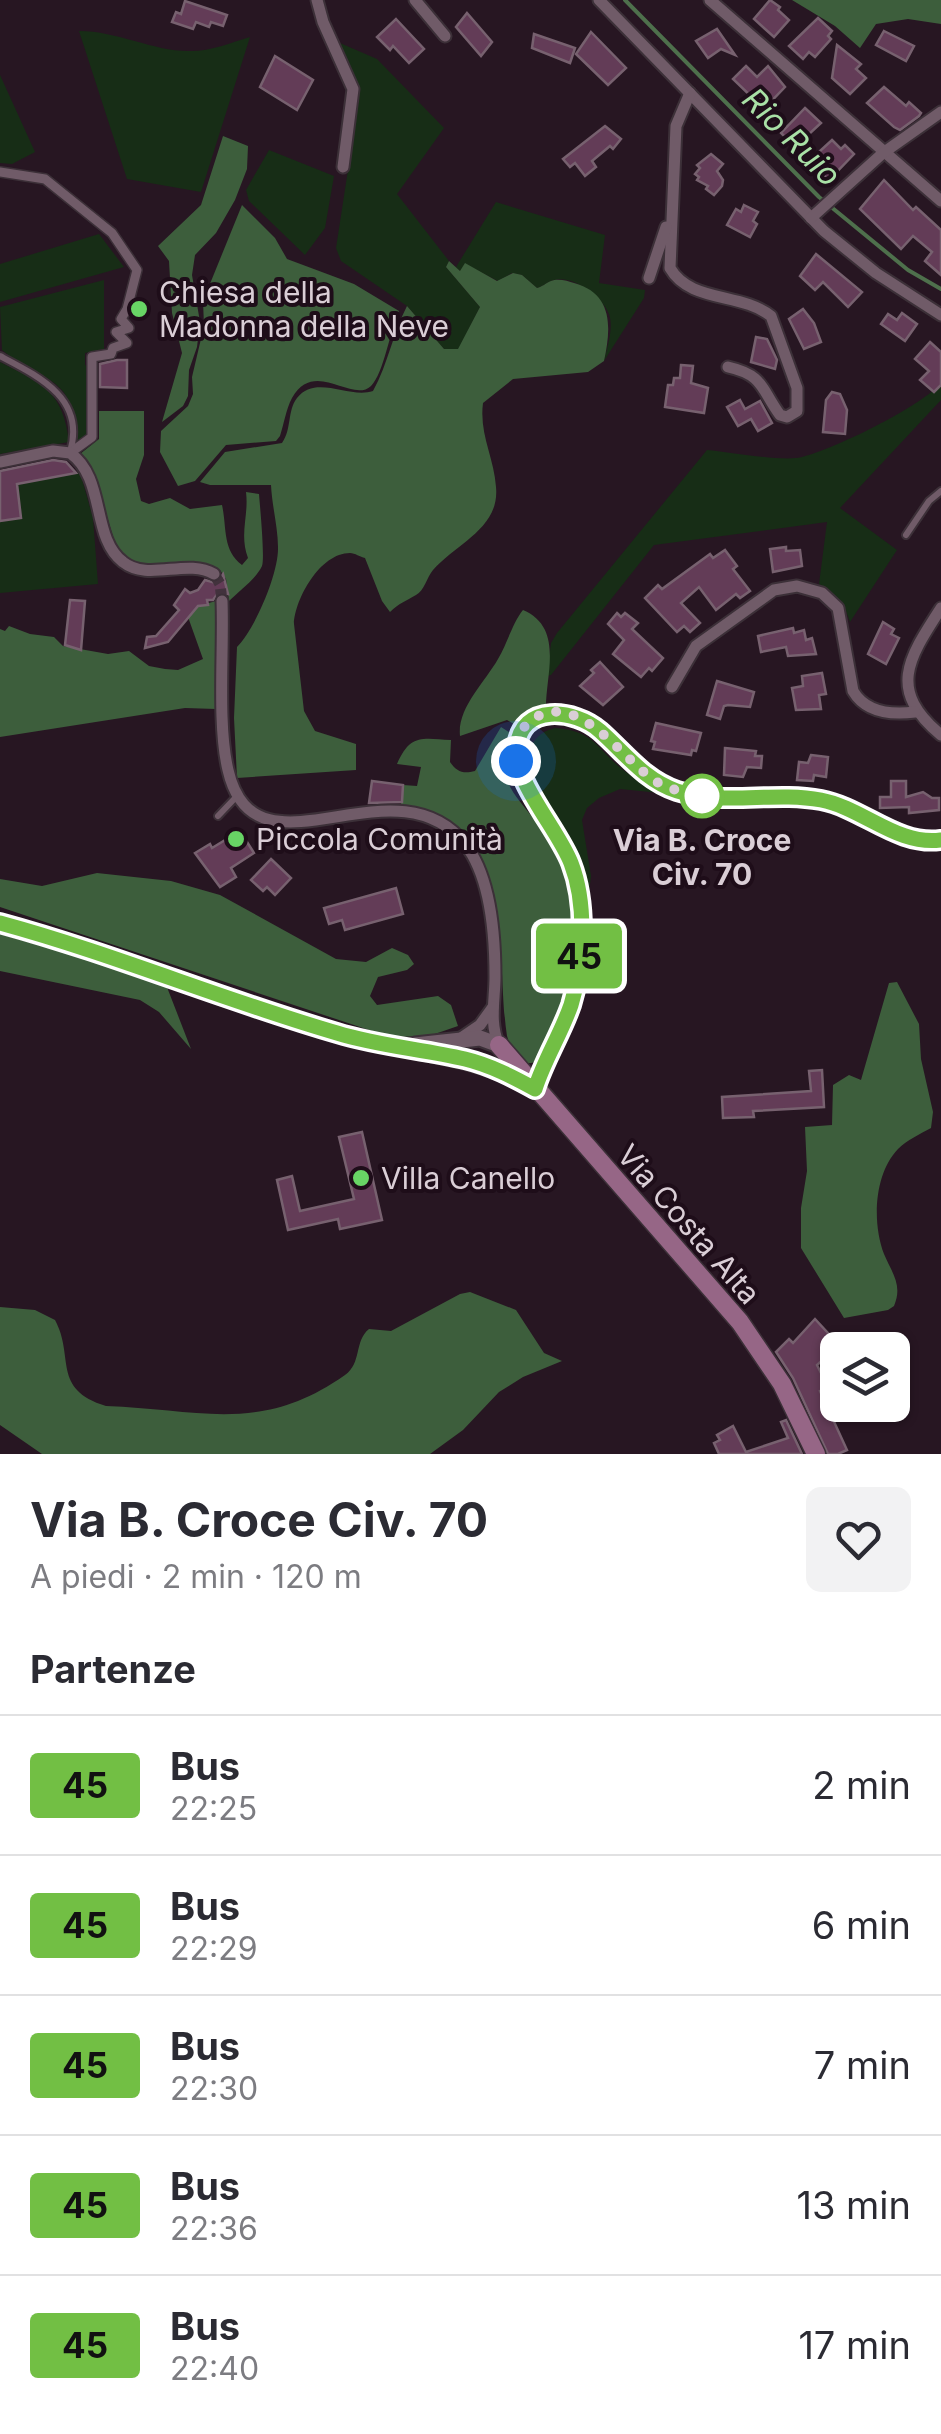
<!DOCTYPE html>
<html lang="it">
<head>
<meta charset="utf-8">
<style>
  body { margin:0; font-family:Inter,sans-serif; background:#f2f2f3; color:#2b2b33; height:100vh; display:flex; flex-direction:column; font-size:38px; white-space:nowrap }
  * { box-sizing:border-box; margin:0 }
  p { font-size:32px; color:#7c7c81 }
  .icon { flex:none; width:55px; height:55px; fill:none; stroke:currentColor; stroke-width:2; stroke-linecap:round; stroke-linejoin:round }
  .map { position:relative; height:1454px; overflow:hidden }
  .details { display:flex; flex-direction:column; background:#fff; flex:1 }
  .details>* { flex:none }
  .badge { padding:0 20px; border-radius:8px; font-size:35px; line-height:65px }
  .tools { position:absolute; left:820px; top:1332px; display:grid; gap:20px }
  .tools a { display:grid; place-items:center; width:90px; height:90px; border-radius:15px; background:#fff; box-shadow:0 2px 8px #0004; font-size:50px }
  .you { position:absolute; width:50px; height:50px; margin:-25px; border:8px solid #fff; border-radius:50%; background:#1a73e8; box-shadow:0 0 0 15px #1a73e833 }
  .map>.badge { position:absolute; translate:-50% -50%; box-shadow:0 0 0 5px #fff }
  h2 { padding:0 30px; font-size:38px; line-height:90px }
  .round { display:grid; place-items:center; flex:none; width:105px; height:105px; border-radius:15px; background:#f2f2f3 }
  .overview { display:flex; align-items:center; justify-content:space-between; height:170px; padding:0 30px }
  h1 { font-size:48px; font-weight:700; line-height:75px }
  ul { padding:0; list-style:none }
  li { display:flex; align-items:center; gap:30px; height:140px; padding:0 30px; border-top:2px solid #e1e1e2 }
  li div { flex:1 }
  li b { display:block; font-size:38px }
  li em { font-style:normal }
  li .badge { min-width:110px; font-weight:700; text-align:center }
  .map>svg:first-child { display:block }
</style>
</head>
<body>
<div class="map">
<svg width="941" height="1454" viewBox="0 0 941 1454">
  <rect width="100%" height="100%" fill="#271622"/>
  <g fill="#172d16">
    <path d="M79 31C117 31 153 51 188 51 209 52 230 43 250 37L201 192 127 179Z"/>
    <path d="M340 43 377 59 444 128 397 194 449 261 446 267 480 307 458 350 444 349 407 306 341 261 336 248 359 98Z"/>
    <path d="M0 75 35 152 12 164 0 163Z"/>
    <path d="M269 150 334 176 325 228 305 255 249 201 246 190Z"/>
    <path d="M496 202 605 235 599 283 645 290 644 298 604 361C607 347 614 328 609 314 602 296 571 273 551 281 546 283 542 287 537 288L522 275 512 273 498 281 465 264 461 272 456 267Z"/>
    <path d="M99 234 124 267 0 302V264Z"/>
    <path d="M104 280V349L85 353V365L89 367 88 434 77 441C73 373 47 386 2 350L0 307Z"/>
    <path d="M0 362C44 384 63 392 69 442L0 454Z"/>
    <path d="M941 384V400L840 508 897 550 850 622 843 603 819 584 827 522 654 545 551 675 547 676 551 643 557 633 707 450C730 452 783 462 802 457 837 448 915 409 941 384Z"/>
    <path d="M80 472 93 518 98 584 0 593V521L21 518 17 484Z"/>
    <path d="M555 728C597 731 596 750 626 772 636 780 648 786 660 793L620 789 599 798 587 808 582 820 591 876 588 901 579 861 529 774C524 753 533 733 555 728Z"/>
  </g>
  <g fill="#3d5e3c">
    <path d="M792 0H941V24L908 19 876 24 860 48 835 26Z"/>
    <path d="M223 136 248 146 247 169 235 200 216 233 195 255 192 275 200 322 197 347 189 370 188 396 183 406 162 422 182 353 172 313 169 261 158 246 201 205Z"/>
    <path d="M242 205 275 238 287 259 354 284 399 311C390 330 384 373 371 386 352 404 315 358 292 398 286 409 284 424 280 436L276 441 226 445 195 481 178 486 160 452 161 431 188 406 193 394 192 377 204 326 203 301Z"/>
    <path d="M449 261 460 271 465 263 497 281 513 273 522 275 537 288C542 287 546 283 551 281 558 278 568 281 574 283 614 294 611 329 604 361L588 372 513 379 483 403C479 434 494 457 496 487 500 528 457 543 433 570 427 577 424 591 416 595 406 601 399 603 390 612L382 601 365 558C360 557 355 553 350 553 320 553 295 599 294 624L304 711 315 731 356 744V770L237 778 234 718 237 647C255 629 279 573 278 547 278 528 272 506 271 485H210L200 482 225 452 282 443C292 429 287 411 297 398 316 374 349 399 373 391 388 364 393 333 407 306L444 349H458L480 307 446 267Z"/>
    <path d="M99 411H144V455L136 479 141 501 149 504 170 498 190 509 222 505C227 527 222 550 242 565L248 558C239 534 249 516 246 492L259 494C260 507 265 558 262 566 256 579 239 591 229 601L226 579 220 570C190 562 148 571 122 557 105 527 103 477 80 454L99 439Z"/>
    <path d="M216 601V709L185 708 0 737V629L5 631 9 626 30 634 54 637 63 646 108 654 129 651 149 666 165 669 178 670 203 659 188 617 198 606Z"/>
    <path d="M523 610C565 628 545 676 546 710L522 729 507 720 460 736C457 708 485 682 498 659 507 644 513 622 523 610Z"/>
    <path d="M501 727 515 736C491 777 514 792 537 823 549 838 560 859 567 877 584 922 576 985 557 1028 550 1044 546 1066 524 1063L511 1048 507 1036C497 973 512 865 452 825 436 815 419 810 401 804L403 785 417 786 421 767 397 764C410 734 421 738 451 740L450 762C457 772 463 774 475 771Z"/>
    <path d="M97 873 171 881 220 895 336 959 366 962 392 948 408 955 414 964 407 970 378 977 370 996 377 1005 438 996 451 1005 458 1026 429 1036 390 1037 0 907V879L42 886Z"/>
    <path d="M0 934 165 982 191 1049 159 1012 140 1000 0 971Z"/>
    <path d="M897 982 919 1024 921 1059 933 1112 931 1128C920 1134 907 1140 898 1149 874 1174 872 1223 884 1254 892 1273 903 1285 894 1306L888 1310 844 1318 801 1248V1208L807 1171 805 1127 832 1125 833 1085 849 1075 861 1080 889 983Z"/>
    <path d="M470 1292 516 1310 544 1353 562 1361 523 1377 499 1392 463 1430 430 1454H42L0 1425V1307L35 1310 55 1320C75 1357 51 1389 106 1406 199 1409 260 1435 345 1375 362 1363 354 1341 369 1329L391 1331 460 1294Z"/>
  </g>
  <g fill="none" stroke-linecap="round" stroke-linejoin="round">
    <path stroke="#4e704c" stroke-width="4" d="M625 0 819 197 908 270 941 289"/>
  </g>
  <g fill="#633c57" stroke="#77616f" stroke-width="2.5">
    <path d="M770 0 780 7 778 10 789 20 774 37 754 19Z"/>
    <path d="M185 1 227 15 223 26 211 22 209 27 196 22 193 29 172 22 176 12 181 14Z"/>
    <path d="M467 13 492 42 481 56 456 27Z"/>
    <path d="M818 18 832 31 828 36 831 39 815 57 809 52 803 59 789 46Z"/>
    <path d="M396 19 424 49 409 63 393 46 390 50 377 37Z"/>
    <path d="M717 29 735 55 721 49 708 58 696 41Z"/>
    <path d="M884 31 914 46 906 61 876 45Z"/>
    <path d="M591 32 626 68 608 85 576 54Z"/>
    <path d="M534 34 575 48 570 63 532 48Z"/>
    <path d="M837 45 861 64 856 69 866 78 850 94 832 78Z"/>
    <path d="M275 56 313 80 297 110 260 87Z"/>
    <path d="M746 66 757 77 768 66 785 87 759 114 752 107 757 102 733 79Z"/>
    <path d="M884 87 906 106 909 102 921 113 919 116 900 130 894 127 867 103Z"/>
    <path d="M805 108 821 123 808 135 804 131 792 144 781 133Z"/>
    <path d="M605 126 621 139 613 149 610 146 592 161 596 167 585 176 575 163 570 167 563 159Z"/>
    <path d="M832 140 841 149 845 145 854 154 829 180 808 162Z"/>
    <path d="M711 154 723 164 717 171 723 180 722 186 714 195 706 189 708 186 697 180 699 177 695 174 700 168 697 165Z"/>
    <path d="M884 180 913 210 916 207 941 230V275L925 261 932 252 913 236 901 249 860 209Z"/>
    <path d="M744 205 758 212 753 221 757 224 750 237 727 225 736 209 741 212Z"/>
    <path d="M816 254 862 292 848 307 823 282 815 290 800 276Z"/>
    <path d="M803 309 814 323 821 342 804 349 789 319Z"/>
    <path d="M902 313 917 324 905 341 881 324 888 314 897 320Z"/>
    <path d="M756 337 767 339 777 360 775 369 751 362Z"/>
    <path d="M930 342 941 352V385L934 392 920 380 929 371 915 359Z"/>
    <path d="M117 360H127V388L100 387V364Z"/>
    <path d="M681 365 693 366 691 383 708 388 704 413 665 407 668 385H673L674 378H680Z"/>
    <path d="M832 392 840 394 847 410 845 434 823 432 826 400Z"/>
    <path d="M740 400 745 409 760 401 772 423 758 431 751 419 738 426 727 407Z"/>
    <path d="M53 460 66 462 76 473 17 484 21 518 0 521V471Z"/>
    <path d="M786 547V551L800 550 802 566 773 572 770 549Z"/>
    <path d="M725 550 737 566 733 569 750 591 740 598 736 594 716 610 699 587 681 603 700 623 690 632 684 626 677 632 645 598 658 585 662 589 710 554 713 558Z"/>
    <path d="M223 574 228 594 218 593 213 600H207L208 605 198 606 168 642 145 648 147 637 156 636 179 610 174 605 185 589 190 593 198 590 205 580 216 583Z"/>
    <path d="M70 600 85 601 81 650 65 645Z"/>
    <path d="M617 613 621 617 625 613 638 623 632 629 663 658 652 671 649 668 641 677 613 654 624 640 608 624Z"/>
    <path d="M883 622 894 629 891 634 899 638 886 664 868 654Z"/>
    <path d="M793 628 794 633 804 630 806 640 812 638 816 654 788 656 786 647 761 652 758 636Z"/>
    <path d="M600 662 623 687 603 705 580 686 594 673 591 670Z"/>
    <path d="M822 673 826 694 819 695 821 709 796 710 792 688 803 686 802 676Z"/>
    <path d="M717 681 754 692 750 707 728 705 724 706 720 719 707 715Z"/>
    <path d="M656 723 701 733 696 751 692 750 691 755 653 749 655 742 651 741Z"/>
    <path d="M725 748 756 751 755 756H762L761 768 747 767 743 777 724 775Z"/>
    <path d="M811 755 828 757 826 777 814 775 813 781 797 780 799 762 808 763Z"/>
    <path d="M372 781 403 785 402 802 369 803Z"/>
    <path d="M891 781H906V797L923 792 932 798H939V810L909 813V807L880 808V797H891Z"/>
    <path d="M240 831 254 853 231 868 236 877 220 887 195 853 210 844 212 848Z"/>
    <path d="M271 859 291 878 275 895 267 887 263 891 251 880Z"/>
    <path d="M396 888 403 914 345 930 342 920 329 924 324 908Z"/>
    <path d="M822 1070 824 1107 753 1111 754 1117 723 1118 722 1097 811 1091 809 1071Z"/>
    <path d="M362 1132 382 1220 340 1229 338 1219 288 1230 277 1180 292 1176 300 1211 354 1199 339 1137Z"/>
    <path d="M815 1319 839 1345 817 1365 828 1387 820 1391 847 1450 838 1454H828L793 1378 776 1352 789 1339 793 1343Z"/>
    <path d="M786 1420 802 1454H719L714 1443 720 1440 717 1435 733 1426 746 1452 788 1438 781 1422Z"/>
  </g>
  <g fill="none" stroke-linecap="round" stroke-linejoin="round">
    <path stroke="#42323d" stroke-width="11" stroke-dasharray="11 5.5" stroke-linecap="butt" d="M214 574 220 584 222 601"/>
    <defs>
      <g id="service">
        <path d="M0 356C40 377 86 399 70 452"/>
        <path d="M906 535 929 501 941 491"/>
        <path d="M218 816 238 795"/>
      </g>
      <path id="pedestrian" d="M0 172 45 179 112 233 137 270 127 309 121 319 129 328 116 332 127 343 113 348 111 354 92 357V437L70 453"/>
      <g id="minor">
        <path d="M317 0 323 22 353 89 343 167"/>
        <path d="M415 0 445 36"/>
        <path d="M599 0 824 231 876 273 941 315"/>
        <path d="M710 0 941 201"/>
        <path d="M690 93 676 126 670 268C690 303 741 292 771 316L797 388V411L787 417 780 415C761 389 764 375 728 367"/>
        <path d="M811 218 883 153 941 112"/>
        <path d="M649 278 666 227"/>
        <path d="M0 462 53 451 70 453C106 478 91 538 123 562 148 582 187 558 214 574"/>
        <path d="M222 601C224 650 217 724 228 770 255 888 394 755 465 844 491 877 495 936 495 977 495 1000 489 1023 499 1045"/>
        <path d="M941 608C908 659 887 690 941 735"/>
        <path d="M672 687 696 646 774 590 797 586 822 593 838 608 853 691C866 713 892 715 915 712"/>
        <path d="M461 1038 480 1025 493 1007"/>
        <path d="M535 1089 570 1005 580 942 578 892 572 865 517 761 518 738 529 721 552 713 584 719 634 765 676 790 716 798 822 800 914 840H941"/>
      </g>
      <g id="tertiary">
        <path d="M0 924C113 954 222 998 334 1032 401 1053 470 1053 532 1087"/>
        <path d="M415 1045 480 1038 499 1045"/>
      </g>
      <path id="secondary" d="M499 1045 740 1322 782 1384 816 1454"/>
    </defs>
    <use href="#service" stroke="#3c3038" stroke-width="10"/>
    <use href="#pedestrian" stroke="#3c3038" stroke-width="12"/>
    <use href="#minor" stroke="#3c3038" stroke-width="15"/>
    <use href="#tertiary" stroke="#3c3038" stroke-width="19"/>
    <use href="#secondary" stroke="#3c3038" stroke-width="21"/>
    <use href="#service" stroke="#705b68" stroke-width="6"/>
    <use href="#pedestrian" stroke="#705b68" stroke-width="9"/>
    <use href="#minor" stroke="#705b68" stroke-width="11"/>
    <use href="#tertiary" stroke="#705b68" stroke-width="15"/>
    <use href="#secondary" stroke="#966686" stroke-width="18"/>
  </g>
  <g fill="none" stroke-linecap="round" stroke-linejoin="round">
    <defs>
      <path id="line" d="M0 923C114 954 223 1000 337 1033 379 1046 422 1049 465 1059 490 1065 513 1077 535 1089 544 1060 561 1034 571 1005 584 963 587 904 571 863 558 829 513 781 517 747 521 703 575 709 600 731 625 753 644 780 677 791 724 806 773 791 821 800 863 808 897 846 941 840"/>
    </defs>
    <use href="#line" stroke="#fff" stroke-width="22"/>
    <use href="#line" stroke="#72bf44" stroke-width="15"/>
    <path stroke="#daced6" stroke-width="10" stroke-dasharray="0 18" d="M516 761C516 744 518 729 533 719 579 689 623 761 657 782 671 790 686 793 702 796"/>
  </g>
  <g fill="#68d465" stroke="#1e0d19" stroke-width="4">
    <circle cx="139" cy="309" r="10"/>
    <circle cx="236" cy="839" r="10"/>
    <circle cx="361" cy="1178" r="10"/>
  </g>
  <circle fill="#fff" stroke="#72bf44" stroke-width="5" cx="702" cy="796" r="20"/>
  <g text-anchor="middle" dominant-baseline="central" stroke-width="8" stroke-linejoin="round" paint-order="stroke">
    <g font-size="30" fill="#daced6" stroke="#1e0d19" text-anchor="start">
      <text x="159" y="292">Chiesa della<tspan x="159" dy="34">Madonna della Neve</tspan></text>
      <text x="256" y="839">Piccola Comunità</text>
      <text x="381" y="1178">Villa Canello</text>
    </g>
    <g font-size="30" font-weight="bold" fill="#daced6" stroke="#1e0d19">
      <text x="702" y="840">Via B. Croce<tspan x="702" dy="34">Civ. 70</tspan></text>
    </g>
    <g font-size="30" fill="#daced6" stroke="#1e0d19">
      <text transform="translate(689 1224) rotate(49)">Via Costa Alta</text>
    </g>
    <g font-size="32" font-style="italic" fill="#a9e0a6" stroke="#1e0d19">
      <text transform="translate(792 137) rotate(45)">Rio Ruio</text>
    </g>
  </g>
</svg>
<div class="tools">
<a><svg class="icon" aria-label="layers" viewBox="0 0 24 24"><path d="M12 4l9 5-9 5-9-5zM3 14l9 5 9-5"/></svg></a>
</div>
<div class="you" style="left:516px;top:761px"></div>
<b class="badge" style="left:579px;top:956px;background:#72bf44;color:#111">45</b>
</div>
<section class="details">
<div class="overview"><div><h1>Via B. Croce Civ. 70</h1><p>A piedi · 2 min · 120 m</p></div><a class="round"><svg class="icon" aria-label="heart" viewBox="0 0 24 24"><path d="M12 20l-8-8c-3-5 5-10 8-4 3-6 11-1 8 4z"/></svg></a></div>
<h2>Partenze</h2>
<ul>
<li><span class="badge" style="background:#72bf44;color:#111">45</span><div><b>Bus</b><p>22:25</p></div><em>2 min</em></li>
<li><span class="badge" style="background:#72bf44;color:#111">45</span><div><b>Bus</b><p>22:29</p></div><em>6 min</em></li>
<li><span class="badge" style="background:#72bf44;color:#111">45</span><div><b>Bus</b><p>22:30</p></div><em>7 min</em></li>
<li><span class="badge" style="background:#72bf44;color:#111">45</span><div><b>Bus</b><p>22:36</p></div><em>13 min</em></li>
<li><span class="badge" style="background:#72bf44;color:#111">45</span><div><b>Bus</b><p>22:40</p></div><em>17 min</em></li>
</ul>
</section>
</body>
</html>
